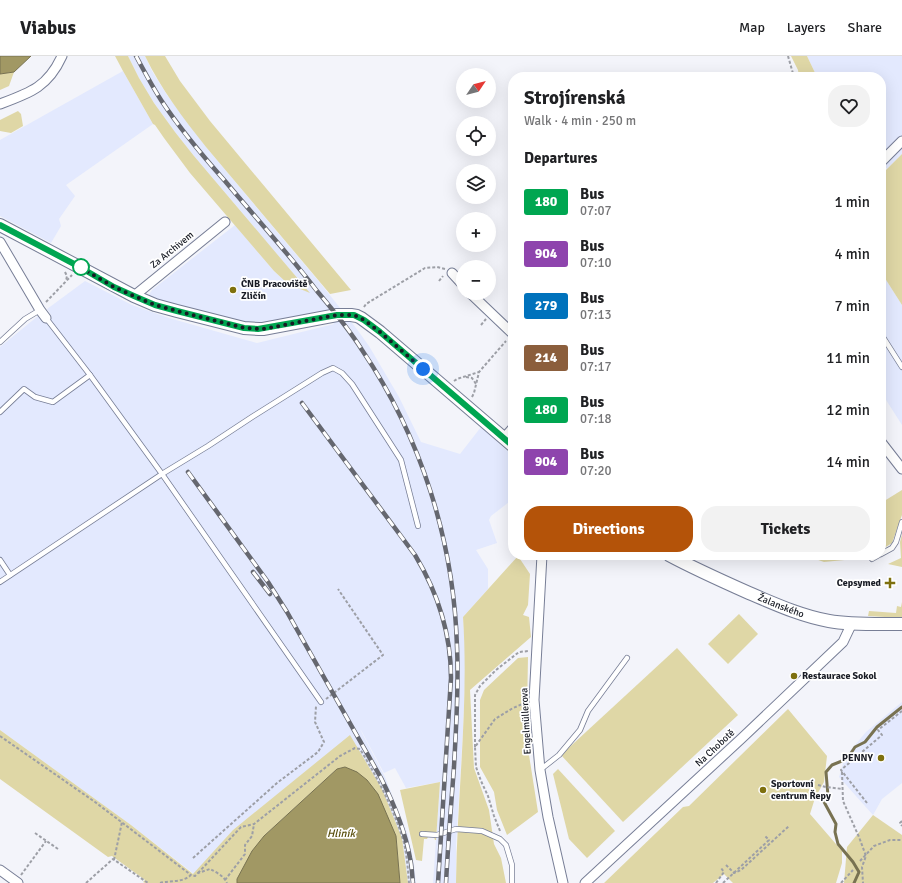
<!DOCTYPE html>
<html lang="en">
<head>
<meta charset="utf-8">
<style>
  body { margin:0; font-family:Signika,sans-serif; background:#f2f2f2; color:#202124; height:100vh; display:flex; flex-direction:column; font-size:15px; white-space:nowrap }
  * { box-sizing:border-box; margin:0 }
  p { font-size:13px; color:#757577 }
  .icon { flex:none; width:22px; height:22px; fill:none; stroke:currentColor; stroke-width:2; stroke-linecap:round; stroke-linejoin:round }
  .map { position:relative; flex:1; overflow:hidden }
  .panel { position:absolute; left:508px; top:16px; width:378px; height:488px; display:flex; flex-direction:column; background:#fff; border-radius:16px; box-shadow:0 4px 16px #0002 }
  .panel>* { flex:none }
  .badge { padding:0 8px; border-radius:3px; font-size:14px; line-height:26px }
  .needle { width:26px; rotate:55deg }
  .buttons { position:absolute; left:456px; top:12px; display:grid; gap:8px }
  .buttons a { display:grid; place-items:center; width:40px; height:40px; border-radius:50%; background:#fff; box-shadow:0 4px 16px #0002; font-size:20px }
  .you { position:absolute; width:20px; height:20px; margin:-10px; border:3px solid #fff; border-radius:50%; background:#1a73e8; box-shadow:0 0 0 6px #1a73e833 }
  .map>.badge { position:absolute; translate:-50% -50%; box-shadow:0 0 0 2px #fff }
  h2 { padding:0 16px; font-size:15px; line-height:36px }
  .round { display:grid; place-items:center; flex:none; width:42px; height:42px; border-radius:16px; background:#f2f2f2 }
  .summary { display:flex; align-items:center; justify-content:space-between; height:68px; padding:0 16px }
  h1 { font-size:19px; font-weight:700; line-height:30px }
  .cta { display:flex; gap:8px; margin-top:auto; padding:8px 16px }
  .cta a { flex:1; height:46px; border-radius:16px; background:#b45309; color:#fff; font-size:16px; font-weight:700; line-height:46px; text-align:center }
  .cta a+a { background:#f2f2f2; color:#202124 }
  ul { padding:0; list-style:none }
  li { display:flex; align-items:center; gap:12px; height:52px; padding:0 16px }
  li div { flex:1 }
  li b { display:block; font-size:15px }
  li em { font-style:normal }
  li .badge { min-width:44px; font-weight:700; text-align:center }
  header { display:flex; align-items:center; gap:24px; box-sizing:border-box; height:56px; padding:0 20px; background:#fff; border-bottom:1px solid #e0e0e0 }
  header strong { font-size:19px }
  nav { display:flex; gap:22px; margin-inline-start:auto; font-size:14px }
  .map>svg:first-child { display:block }
</style>
</head>
<body>
<header>
<strong>Viabus</strong>
<nav><a>Map</a><a>Layers</a><a>Share</a></nav>
</header>
<div class="map">
<svg width="902" height="827" viewBox="0 0 902 827">
  <rect width="100%" height="100%" fill="#f3f4fa"/>
  <g fill="#e3e9fe">
    <path d="M128 0H145L152 15 167 39 206 91 321 228 356 272 369 290 399 341 421 386 460 398 481 371 513 400V443L491 460 489 464 497 487 476 494 488 513V533L463 561 465 590V626L463 675 456 788V827H433L440 726 406 732 395 712 384 717 362 676 360 673 385 721 408 779 414 808 416 827H408L402 782 350 680 233 774 194 818 131 769 0 674V291L38 260 43 265 51 259 47 253 85 225 132 249 169 262 257 287 334 268 325 256 273 266 247 267 179 250 148 240 152 234 235 169 274 215 288 228 309 236 194 100 175 76 154 47 139 22Z"/>
    <path d="M807 0H902V98L887 113 881 105V21H817Z"/>
    <path d="M123 15 153 68 66 129 75 140 59 163 61 170 51 187 0 160V84Z"/>
    <path d="M881 216 902 249V369L881 336Z"/>
    <path d="M902 646V727L882 743 873 759 839 721 845 701 866 676Z"/>
  </g>
  <g fill="#dfd7a6">
    <path d="M115 0H128L139 22 154 47 175 76 194 100 310 237 288 228 274 215 190 117 164 82 155 69 153 68 123 15Z"/>
    <path d="M145 0H165L180 25 210 65 351 234 330 238 206 91C183 62 161 33 145 0Z"/>
    <path d="M791 0H807L817 21H799L798 14Z"/>
    <path d="M14 16 9 30 0 34V18Z"/>
    <path d="M18 55 21 58 23 70 11 77 0 75V64Z"/>
    <path d="M902 98V249L881 216V119Z"/>
    <path d="M902 434V459L892 487 881 494V447Z"/>
    <path d="M902 478V511L888 508 901 502 900 486Z"/>
    <path d="M804 499H871L865 502 824 506Z"/>
    <path d="M518 500 530 518 528 549 523 559 529 561 531 581 470 634 474 712 489 754 494 788 501 802 506 827H456C457 738 469 650 463 561Z"/>
    <path d="M902 546V561L901 562 868 560 869 555 896 557 897 550 901 551Z"/>
    <path d="M739 558 758 578 728 608 708 588Z"/>
    <path d="M677 592 738 659 623 766 561 699Z"/>
    <path d="M528 601 527 656 529 699 538 756 507 779 497 754 494 736 480 711V644L484 634 518 602Z"/>
    <path d="M788 653 827 700 824 726 815 742 810 758 842 795V807L836 827H733L724 818 713 827H604L683 751 689 750Z"/>
    <path d="M0 674 131 769 193 818 233 774 350 679 382 733 402 782 408 827H400L396 780 345 711 337 713 264 780 237 823V827H145L143 826 145 824 112 800 108 801 0 723Z"/>
    <path d="M558 713 615 775 587 802 569 783 553 718Z"/>
    <path d="M440 726 436 784H435L434 781H428L427 783H424L422 805 416 804 400 734Z"/>
    <path d="M873 759 902 779V827H844L847 791Z"/>
  </g>
  <g fill="#a19864" stroke="#787251">
    <path d="M0 0H31L14 16 0 18Z"/>
    <path d="M345 711 357 716 367 724 378 738 396 780 400 827H237V823L252 795 264 780 337 713Z"/>
  </g>
  <g fill="none" stroke-linecap="round" stroke-linejoin="round">
    <path stroke="#787251" stroke-width="3" d="M854 827 859 816 853 806 838 788 835 776 836 768 823 744 828 740 826 716 832 709 847 703 855 691 865 686 877 671 902 651"/>
    <defs>
      <g id="lane">
        <path d="M46 262 90 319 162 418 321 646"/>
        <path d="M881 278 902 311"/>
        <path d="M0 286 25 263 40 254"/>
        <path d="M0 356 24 333 35 341 53 346 90 319"/>
        <path d="M881 498 892 492 896 486 902 466"/>
        <path d="M872 503 879 499"/>
        <path d="M0 504 10 519"/>
        <path d="M0 526 162 418 208 390 252 361 322 317 333 312 342 317 352 328 401 404 418 470"/>
        <path d="M540 714 559 699 580 674 588 655 627 602"/>
        <path d="M422 778 437 779 456 773 482 775 500 783 506 789 512 809V827"/>
      </g>
      <g id="street">
        <path d="M0 48C30 37 48 31 62 0"/>
        <path d="M881 106 902 85"/>
        <path d="M0 186 40 254 46 262"/>
        <path d="M452 217 463 229"/>
        <path d="M470 237 513 278"/>
        <path d="M134 240 225 166"/>
        <path d="M504 382 513 372"/>
        <path d="M881 386 902 413"/>
        <path d="M542 499 534 644 540 714 548 761 563 827"/>
        <path d="M0 814 18 827"/>
        <path d="M585 827 742 682 843 586 852 567"/>
      </g>
      <g id="secondary">
        <path d="M0 169 134 240 155 249 177 255 244 272 259 273H263L337 259H351L357 260 361 262 380 276 513 390"/>
        <path id="s1" d="M669 499C695 513 722 525 749 537 775 548 801 560 829 565 851 569 880 568 902 568"/>
      </g>
    </defs>
    <use href="#lane" stroke="#777e96" stroke-width="6"/>
    <use href="#street" stroke="#777e96" stroke-width="11"/>
    <use href="#secondary" stroke="#777e96" stroke-width="14"/>
    <g stroke="#9d9fa6" stroke-width="2" stroke-dasharray="3 2" stroke-linecap="butt">
      <path d="M788 0 794 21"/>
      <path d="M65 216 67 220 66 225"/>
      <path d="M439 225 443 220"/>
      <path d="M489 237 491 234"/>
      <path d="M46 246 72 219"/>
      <path d="M364 251 366 248 425 212 437 211 445 213"/>
      <path d="M481 269 486 263"/>
      <path d="M466 321 472 322 476 328"/>
      <path d="M454 325 457 323 479 316"/>
      <path d="M472 341 474 337 479 316 506 285"/>
      <path d="M326 643 383 599 338 533"/>
      <path d="M0 680 95 746 191 819"/>
      <path d="M475 691V639L480 630 496 614 519 596 529 595"/>
      <path d="M842 716 843 745 859 781 866 800 862 811 863 827"/>
      <path d="M818 729 826 731 843 733"/>
      <path d="M867 747 841 714 882 679 878 674 902 655"/>
      <path d="M902 765 900 767 902 770"/>
      <path d="M500 775 494 760 488 740 481 725 476 711 475 691 495 663 513 652 525 647"/>
      <path d="M35 777 58 793"/>
      <path d="M193 802 277 727 318 696 324 686 315 666 316 650"/>
      <path d="M114 804 122 766"/>
      <path d="M860 805 874 790 890 784H902"/>
      <path d="M726 809 734 817 741 814 789 770"/>
      <path d="M198 817 241 771 254 768 340 700 355 692 360 693C378 723 394 753 404 787 407 800 408 814 409 827"/>
      <path d="M21 819 46 785"/>
      <path d="M225 824 245 798V789L252 780 254 768"/>
      <path d="M86 827 113 803 148 827"/>
      <path d="M160 827C171 824 182 827 191 819L195 820 198 817 210 813C216 816 224 820 227 827"/>
      <path d="M716 827 724 816 721 812"/>
      <path d="M723 827 769 784 764 779"/>
      <path d="M841 827 853 814"/>
    </g>
    <use href="#lane" stroke="#fff" stroke-width="4.5"/>
    <use href="#street" stroke="#fff" stroke-width="9"/>
    <use href="#secondary" stroke="#fff" stroke-width="12"/>
    <defs>
      <g id="rail">
        <path d="M136 0C144 15 152 30 161 44 180 73 202 99 225 125 255 161 288 197 317 235 333 254 349 273 362 294 421 381 454 485 457 591 459 631 456 671 454 711 451 750 448 788 446 827"/>
        <path d="M302 347 415 499C438 537 451 578 451 622L438 827"/>
        <path d="M188 416 268 526 287 556 381 722C394 748 405 774 410 802 412 810 412 819 413 827"/>
        <path d="M253 516 270 538"/>
      </g>
    </defs>
    <use href="#rail" stroke="#65676f" stroke-width="4.5"/>
    <use href="#rail" stroke="#fff" stroke-width="3" stroke-dasharray="9" stroke-linecap="butt"/>
  </g>
  <g fill="none" stroke-linecap="round" stroke-linejoin="round">
    <defs>
      <path id="line" d="M0 169 78 210 114 231 134 240 155 249 177 255 244 272 258 273 337 259H354L364 264 380 276 513 390"/>
    </defs>
    <use href="#line" stroke="#fff" stroke-width="9"/>
    <use href="#line" stroke="#00a651" stroke-width="6"/>
    <path stroke="#181b24" stroke-width="4" stroke-dasharray="0 7.2" d="M81 211 78 210 114 231 134 240 155 249 177 255 244 272 263 273 337 259H354L364 264 380 276 423 313"/>
  </g>
  <circle fill="#fff" stroke="#00a651" stroke-width="2" cx="81" cy="211" r="8"/>
  <g fill="#7e700e" stroke="#fff" stroke-width="1.5">
    <circle cx="233" cy="234" r="4"/>
    <path d="M888 521h4v4h4v4h-4v4h-4v-4h-4v-4h4z"/>
    <circle cx="794" cy="620" r="4"/>
    <circle cx="881" cy="702" r="4"/>
    <circle cx="763" cy="734" r="4"/>
  </g>
  <g text-anchor="middle" dominant-baseline="central" stroke-width="3.5" stroke-linejoin="round" paint-order="stroke">
    <g font-size="10" fill="#181b24" stroke="#fff">
      <text transform="translate(172 194) rotate(-39)">Za Archivem</text>
      <text stroke="none"><textPath href="#s1" startOffset="123">Žalanského</textPath></text>
      <text transform="translate(526 665) rotate(-93)">Engelmüllerova</text>
      <text transform="translate(715 692) rotate(-43)">Na Chobotě</text>
    </g>
    <g font-size="10" font-weight="bold" fill="#181b24" stroke="#fff" text-anchor="start">
      <text x="241" y="228">ČNB Pracoviště<tspan x="241" dy="12">Zličín</tspan></text>
      <text x="881" y="527" text-anchor="end">Cepsymed</text>
      <text x="802" y="620">Restaurace Sokol</text>
      <text x="873" y="702" text-anchor="end">PENNY</text>
      <text x="771" y="728">Sportovní<tspan x="771" dy="12">centrum Řepy</tspan></text>
    </g>
    <g font-size="11" font-style="italic" fill="#564c09" stroke="#fff">
      <text x="341" y="777">Hliník</text>
    </g>
  </g>
</svg>
<div class="buttons">
<a><svg class="needle" viewBox="-14 -14 28 28"><path d="M0-13l5 13h-10z" fill="#e53935"/><path d="M0 13l5-13h-10z" fill="#757577"/></svg></a>
<a><svg class="icon" aria-label="locate" viewBox="0 0 24 24"><circle cx="12" cy="12" r="6"/><path d="M12 2v4M12 18v4M2 12h4M18 12h4"/></svg></a>
<a><svg class="icon" aria-label="layers" viewBox="0 0 24 24"><path d="M12 4l9 5-9 5-9-5zM3 14l9 5 9-5"/></svg></a>
<a>+</a>
<a>−</a>
</div>
<div class="you" style="left:423px;top:313px"></div>
<section class="panel">
<div class="summary"><div><h1>Strojírenská</h1><p>Walk · 4 min · 250 m</p></div><a class="round"><svg class="icon" aria-label="heart" viewBox="0 0 24 24"><path d="M12 20l-8-8c-3-5 5-10 8-4 3-6 11-1 8 4z"/></svg></a></div>
<h2>Departures</h2>
<ul>
<li><span class="badge" style="background:#00a651;color:#fff">180</span><div><b>Bus</b><p>07:07</p></div><em>1 min</em></li>
<li><span class="badge" style="background:#8e44ad;color:#fff">904</span><div><b>Bus</b><p>07:10</p></div><em>4 min</em></li>
<li><span class="badge" style="background:#0072bc;color:#fff">279</span><div><b>Bus</b><p>07:13</p></div><em>7 min</em></li>
<li><span class="badge" style="background:#8b5e3c;color:#fff">214</span><div><b>Bus</b><p>07:17</p></div><em>11 min</em></li>
<li><span class="badge" style="background:#00a651;color:#fff">180</span><div><b>Bus</b><p>07:18</p></div><em>12 min</em></li>
<li><span class="badge" style="background:#8e44ad;color:#fff">904</span><div><b>Bus</b><p>07:20</p></div><em>14 min</em></li>
</ul>
<div class="cta"><a>Directions</a><a>Tickets</a></div>
</section>
</div>
</body>
</html>
